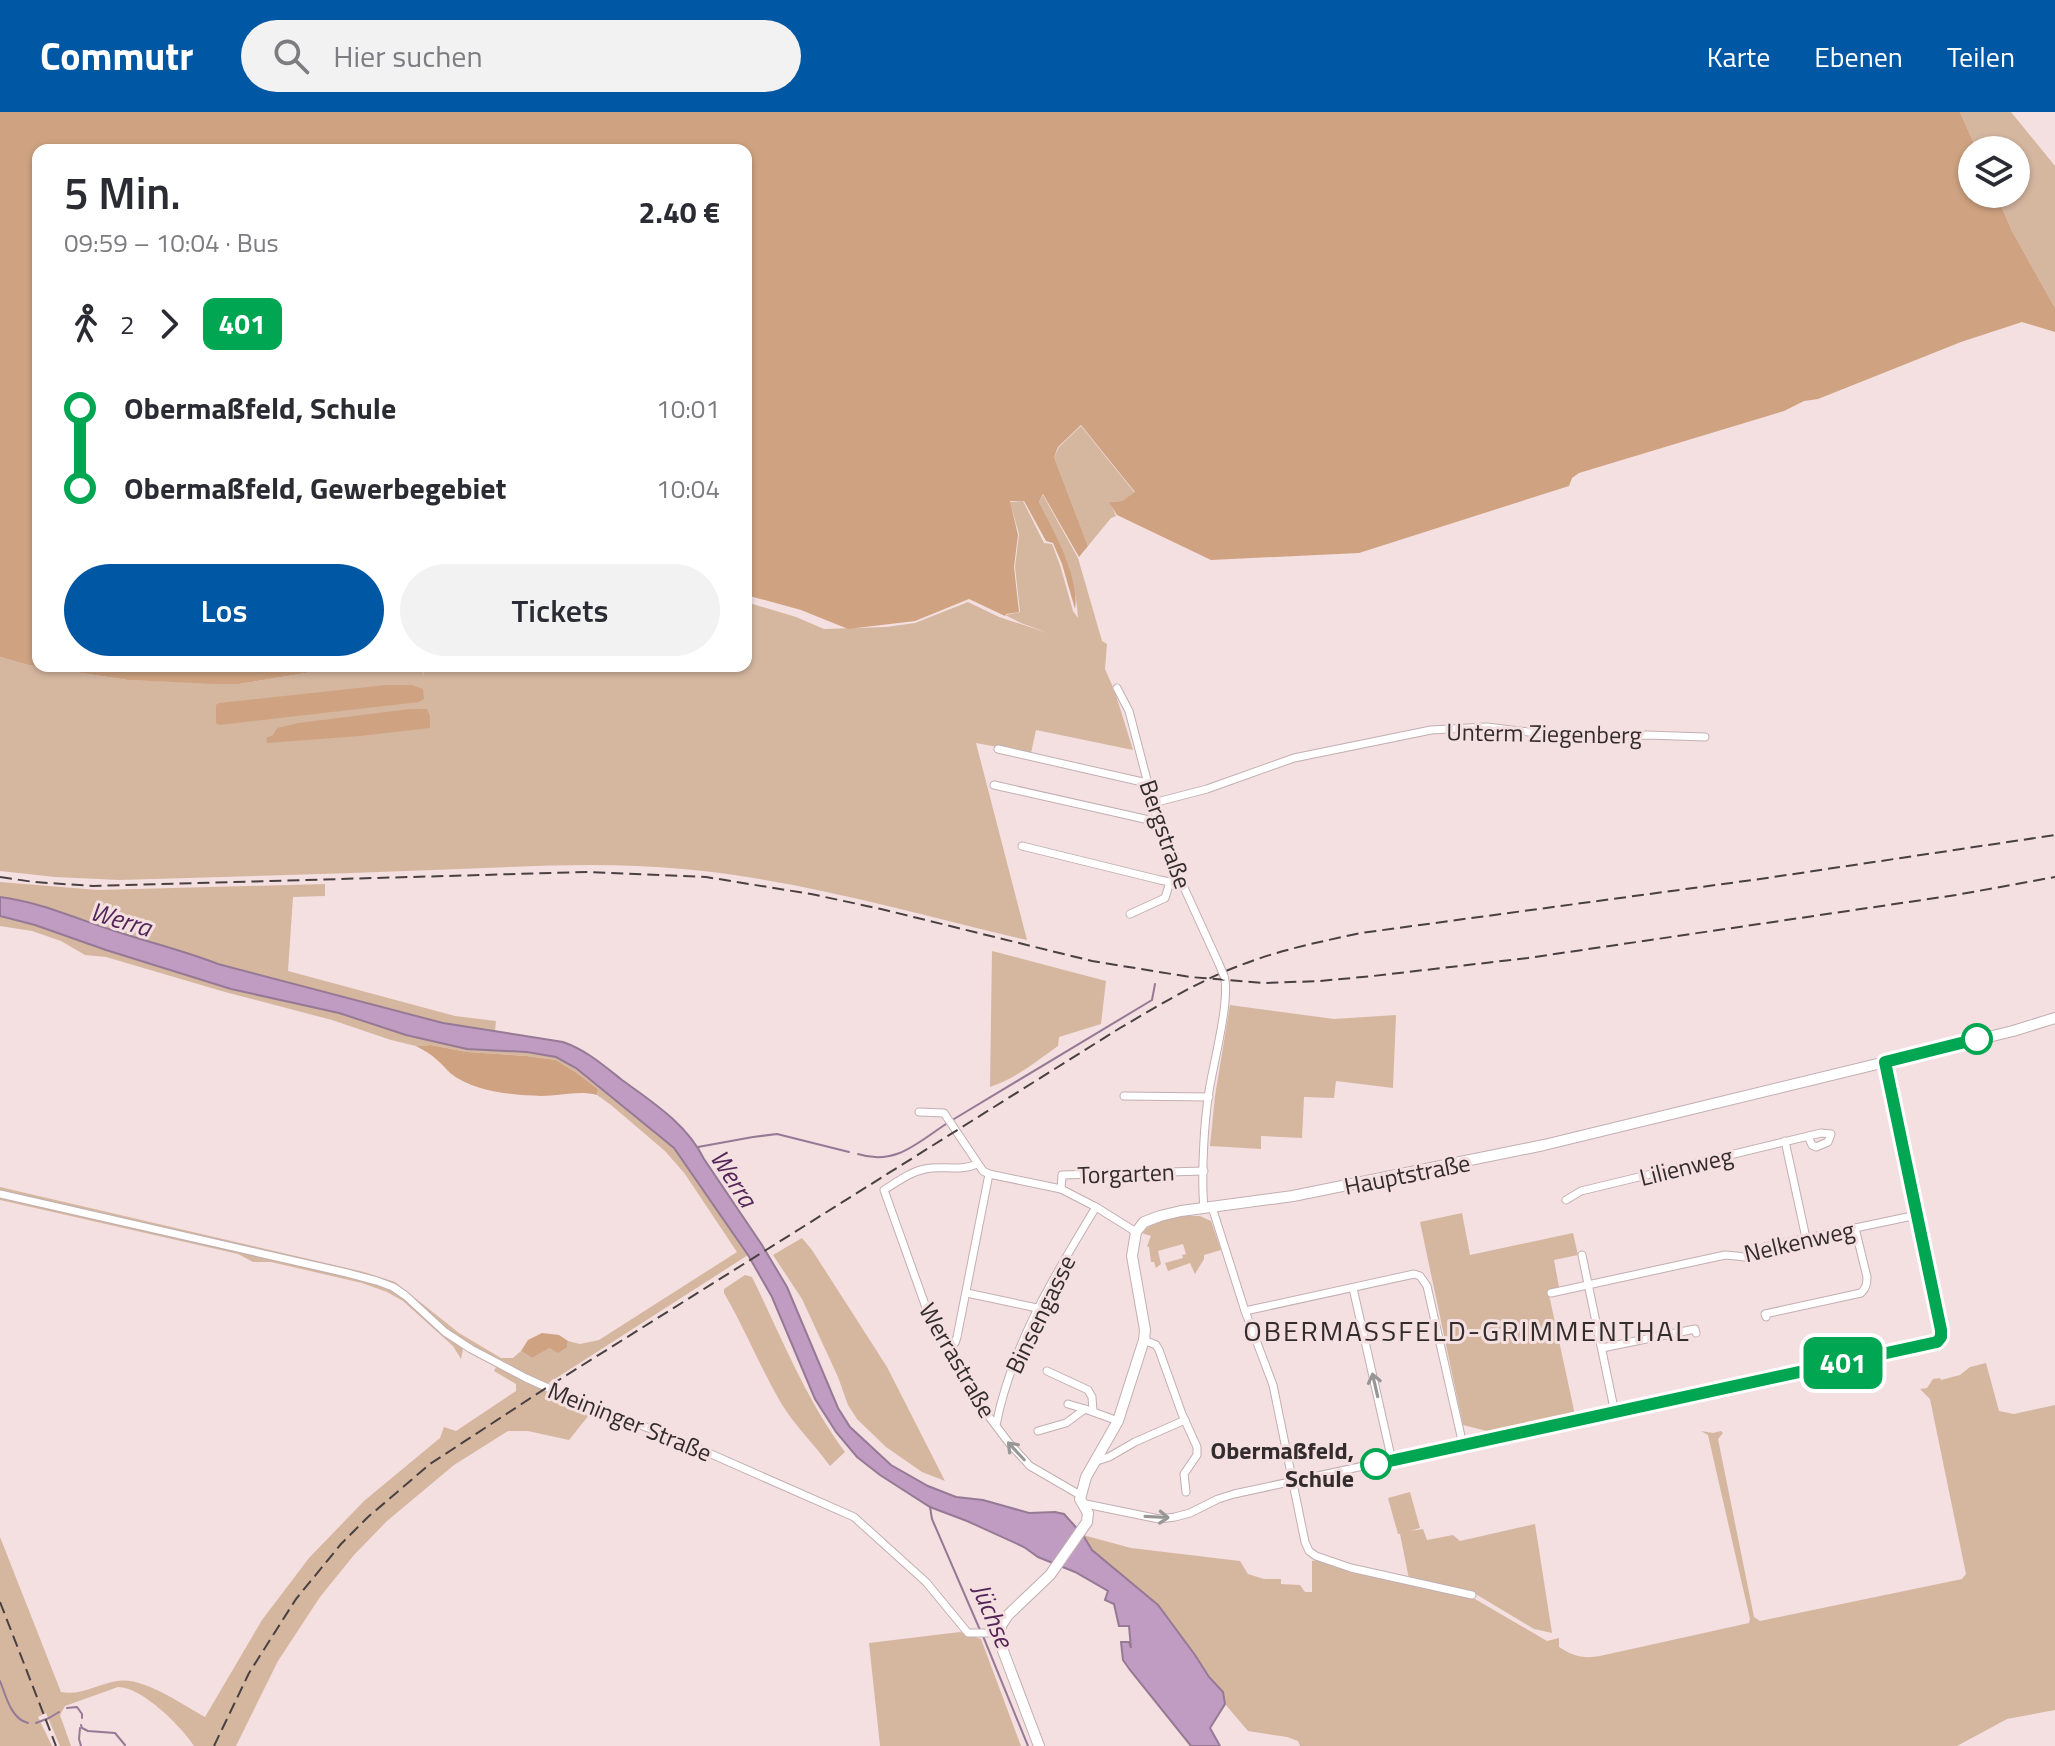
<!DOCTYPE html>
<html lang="de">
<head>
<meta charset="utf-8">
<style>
  body { margin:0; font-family:"Titillium Web",sans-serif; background:#f2f2f3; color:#2b2b33; height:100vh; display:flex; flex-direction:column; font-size:30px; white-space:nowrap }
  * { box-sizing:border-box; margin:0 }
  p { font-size:26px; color:#7c7c81 }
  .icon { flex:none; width:44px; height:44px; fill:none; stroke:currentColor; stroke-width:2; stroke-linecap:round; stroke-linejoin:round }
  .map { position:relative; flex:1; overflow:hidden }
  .sheet { position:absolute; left:32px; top:32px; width:720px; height:528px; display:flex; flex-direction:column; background:#fff; border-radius:16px; box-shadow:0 2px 6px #0004 }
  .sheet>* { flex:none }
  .badge { padding:0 16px; border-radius:12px; font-size:28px; line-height:52px }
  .buttons { position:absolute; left:1958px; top:24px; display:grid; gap:16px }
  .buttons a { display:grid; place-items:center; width:72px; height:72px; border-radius:50%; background:#fff; box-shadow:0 2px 6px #0004; font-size:40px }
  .map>.badge { position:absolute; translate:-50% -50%; box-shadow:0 0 0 4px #fff }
  .legs { display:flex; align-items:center; gap:12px; height:88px; padding:0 32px; font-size:26px }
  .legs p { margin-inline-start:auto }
  .headline { display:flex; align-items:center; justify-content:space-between; height:136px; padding:0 32px }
  h1 { font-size:44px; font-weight:600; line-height:60px }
  .primary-button { display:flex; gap:16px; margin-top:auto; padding:16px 32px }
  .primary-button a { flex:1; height:92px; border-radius:48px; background:#0057a4; color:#fff; font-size:32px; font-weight:600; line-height:92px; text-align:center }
  .primary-button a+a { background:#f2f2f3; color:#2b2b33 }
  ul { padding:0 32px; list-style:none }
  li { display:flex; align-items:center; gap:28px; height:80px; font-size:30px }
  li i { display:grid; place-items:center; width:12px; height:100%; margin:0 10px; background:currentColor }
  li i::after { content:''; width:20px; height:20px; margin:-10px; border:6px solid; border-radius:50%; background:#fff }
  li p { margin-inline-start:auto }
  li:first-child i { background:linear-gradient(#0000 50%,currentColor 0) }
  li:last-child i { background:linear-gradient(currentColor 50%,#0000 0) }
  header { display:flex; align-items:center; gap:48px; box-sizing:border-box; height:112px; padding:0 40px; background:#0057a4; color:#fff }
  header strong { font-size:38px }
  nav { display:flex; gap:44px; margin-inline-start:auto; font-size:28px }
  .search { width:560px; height:72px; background:#f2f2f3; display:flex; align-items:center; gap:20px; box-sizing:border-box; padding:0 28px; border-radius:44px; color:#7c7c81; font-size:30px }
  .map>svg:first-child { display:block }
</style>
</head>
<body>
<header>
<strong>Commutr</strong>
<div class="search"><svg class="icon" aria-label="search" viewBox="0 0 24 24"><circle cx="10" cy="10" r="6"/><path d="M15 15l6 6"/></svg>Hier suchen</div>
<nav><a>Karte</a><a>Ebenen</a><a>Teilen</a></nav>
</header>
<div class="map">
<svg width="2055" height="1634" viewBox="0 0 2055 1634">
  <rect width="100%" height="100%" fill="#f4dfe1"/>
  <g fill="#d5b7a0">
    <path d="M1960 0H2011L2055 54V196L2012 119 1996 82H2016V38H1977Z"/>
    <path d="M1081 314 1135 381 1122 389 1110 390 1116 404 1111 406 1088 434 1054 345 1059 335Z"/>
    <path d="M1043 383 1078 446 1102 529 1107 532 1105 557 1115 580 1133 638 1036 618 1031 641 976 631 1027 828C911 801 803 768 683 757 600 749 517 755 434 758 329 762 224 765 119 768L55 765 0 759V545L28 553 128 568 239 572 348 554H420L424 564 422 554H746V490L796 505 824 517 886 515 915 511 968 490 999 505 1048 521 1021 511 1005 503 1020 500 1015 455 1019 422 1010 390 1023 389 1044 431 1052 432 1060 453 1073 499 1078 506C1076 464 1058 426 1039 390Z"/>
    <path d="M0 770 98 778 325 772V784L293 785 288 859 455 904 496 909 495 919 443 911 218 852C185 839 151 831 118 820 79 808 41 790 0 785Z"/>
    <path d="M0 804 35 813 106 838 162 855 339 901 406 923 467 937 527 940 556 945 576 956 674 1036 748 1143 547 1272 524 1262 468 1231 463 1237 461 1247 453 1234 403 1189 387 1180 362 1171 271 1150H253L238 1142 0 1088V1075L364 1160 395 1170 459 1221 501 1246H513L521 1239 532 1246 550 1236 567 1235 568 1229 580 1232 599 1228 737 1140 685 1062 665 1039 611 993 597 983 598 977 574 959 556 948 527 944 467 940 431 933 416 934 391 928 332 908 225 880 106 845 85 843 61 829 32 819 0 814Z"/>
    <path d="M992 839 1106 869 1101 912 1059 925 1058 934C1037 949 1015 967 990 975Z"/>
    <path d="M1230 893 1334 907 1396 903 1393 976 1336 969 1334 986 1304 985 1302 1026 1261 1024V1037L1210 1034 1215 984Z"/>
    <path d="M1462 1101 1470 1143 1573 1121 1578 1143 1554 1148 1559 1175 1548 1178 1575 1303 1491 1320 1463 1313 1420 1110Z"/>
    <path d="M1180 1104H1200L1211 1109 1221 1138 1204 1143V1147L1195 1162 1190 1151 1168 1159 1165 1151 1183 1146 1182 1143 1186 1142 1183 1132 1158 1139 1161 1152 1156 1156 1154 1150H1151L1149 1135 1147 1134 1151 1124 1142 1121C1152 1109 1166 1108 1180 1104Z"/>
    <path d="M802 1126 812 1138 887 1255 945 1369 922 1360 886 1335 857 1307 848 1293 838 1265 802 1187 773 1143Z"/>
    <path d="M745 1163 752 1165C781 1224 805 1286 845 1340L830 1354C814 1332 795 1314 781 1291 760 1255 745 1217 724 1181V1177Z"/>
    <path d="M1986 1251 1999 1299 2014 1302 2055 1293V1598L2007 1607 1957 1634H1300L1298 1629 1287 1625 1248 1619 1225 1592 1223 1580 1209 1565 1195 1543 1158 1493 1092 1438 1083 1423 1131 1436 1240 1449 1248 1462 1264 1467H1281V1472L1300 1473 1305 1480H1312V1449L1317 1448 1475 1487 1547 1529 1559 1526V1535C1573 1544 1583 1547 1600 1544L1749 1511 1750 1507 1708 1323 1701 1319 1713 1321 1721 1319 1723 1321 1718 1327 1754 1505 1760 1509 1962 1467 1966 1462 1930 1287 1920 1277 1927 1276 1933 1267 1940 1266 1941 1268 1960 1263 1970 1255Z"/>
    <path d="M496 1255 550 1280 591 1296 589 1303 569 1328 528 1319H508L454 1353 387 1409 354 1443 320 1485 278 1549 236 1634H194C182 1615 142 1575 118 1575L65 1594 60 1603 71 1634H60L46 1601 38 1605 52 1634H0V1425L61 1580C81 1584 98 1572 117 1569 143 1564 183 1593 205 1605L262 1508 309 1446 364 1389 440 1326 444 1315 456 1319 516 1279V1272L494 1259Z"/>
    <path d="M1410 1380 1420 1416 1410 1419 1423 1417 1427 1428 1453 1423 1460 1429 1535 1412 1552 1521 1534 1517 1474 1481 1409 1467 1400 1422H1398L1388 1386Z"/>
    <path d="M960 1520 981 1527 1021 1634H880L869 1531Z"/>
  </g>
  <g fill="#cfa381">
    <path d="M0 0H1960L1977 38H1972V82H1996L2012 119 2055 196V220L2022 210 1961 230 1818 287 1804 289 1784 299 1579 361 1572 366 1569 374 1359 441 1211 448 1117 403 1109 390 1122 389 1135 380 1081 313 1058 335 1054 345 1088 434 1079 445 1043 382 1039 390C1053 417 1080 466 1075 497L1062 452 1053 431 1046 429 1024 389H1010L1018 423 1014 455 1019 500 1006 502 1005 504 969 487 915 509 848 517 801 498 746 483V38H38V554H348L239 572H216L128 568 28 553 0 545Z"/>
    <path d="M386 573H412L423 577 424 587 419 590 219 613 216 611V593L219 591Z"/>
    <path d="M410 597H427L430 604V616L360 624 267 631 266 626 273 623 277 616 298 611Z"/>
    <path d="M431 933 467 940 527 944 556 948 574 959 598 977 597 983C578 978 561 984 541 984 512 983 474 980 450 961 446 957 442 952 437 948 431 942 423 938 416 934Z"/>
    <path d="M542 1221 559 1223 568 1229 567 1235 558 1241 550 1236 532 1246 521 1239 528 1228Z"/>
  </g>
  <path fill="#c09bc2" stroke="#967a95" stroke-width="2" d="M0 785C41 790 79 808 118 820 151 831 185 839 218 852L443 911 563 930C586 938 603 953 622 968 652 990 687 1012 704 1047L762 1133 787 1175 838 1296 850 1315 891 1353 928 1374 956 1385 983 1388 1029 1401 1055 1400 1064 1402 1083 1423 1092 1438 1158 1493 1195 1543 1209 1565 1223 1580 1225 1592 1210 1616 1220 1634H1191L1130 1558 1123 1548 1121 1530H1129L1131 1536 1129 1514H1119L1114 1492 1105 1488 1108 1479 1075 1460 1038 1445 1024 1435 967 1409 930 1395 880 1363 857 1345 836 1320 815 1287 772 1185 748 1143 674 1036 576 956 556 945 527 940 467 937 432 929 406 923 339 901 231 877 106 838 35 813 0 804Z"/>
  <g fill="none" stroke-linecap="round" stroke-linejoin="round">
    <g stroke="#967a95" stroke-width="2">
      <path d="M954 1007 1152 888 1155 872"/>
      <path d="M698 1035 753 1025 777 1022 849 1040"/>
      <path d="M858 1042C895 1054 917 1031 946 1012"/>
      <path d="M930 1395 932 1407 980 1518"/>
      <path d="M983 1524 1028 1634"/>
      <path d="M0 1569C6 1584 11 1607 28 1611"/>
      <path d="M67 1596 77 1595 82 1602V1606"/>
      <path d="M36 1611 49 1606 59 1600"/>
      <path d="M81 1613 82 1616 88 1619 115 1621 125 1633"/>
      <path d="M80 1616 79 1627 81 1634"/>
    </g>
    <defs>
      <g id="minor">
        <path d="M1117 576 1129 599 1158 710 1170 745 1219 852"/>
        <path d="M998 637 1147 671"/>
        <path d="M994 673 1158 710"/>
        <path d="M1153 691 1207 677 1294 646 1431 618 1487 615 1561 624 1647 623 1705 625"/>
        <path d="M1022 734 1160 768 1170 770 1180 768"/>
        <path d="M1130 802 1165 786 1170 770"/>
        <path d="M1124 984 1209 985"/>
        <path d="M919 1000 944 1001 983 1059 989 1062 1061 1077 1096 1095 1136 1120"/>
        <path d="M1785 1029 1806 1126"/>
        <path d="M977 1052C960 1060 943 1053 925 1057 910 1060 897 1070 884 1078L933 1215 948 1236 981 1294 1009 1331 1030 1354 1080 1383"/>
        <path d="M1061 1077 1062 1063 1204 1059"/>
        <path d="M0 1082 347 1161 377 1169 393 1175 406 1184 445 1220 471 1237 526 1266 575 1288 677 1327 854 1405 926 1470 968 1521H999"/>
        <path d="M1566 1088 1581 1079 1821 1021 1831 1022 1828 1030 1816 1035 1812 1033 1808 1024"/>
        <path d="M1212 1095 1245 1199 1273 1273 1305 1430 1309 1439 1316 1444 1351 1456 1472 1483"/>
        <path d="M1204 1097C1201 1063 1204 1012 1209 979 1213 953 1231 886 1224 864"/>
        <path d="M1582 1143 1615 1301"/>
        <path d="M1353 1176 1392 1349"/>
        <path d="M967 1181 1037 1196"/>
        <path d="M1551 1181 1725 1143C1747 1144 1746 1150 1765 1135L1917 1103"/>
        <path d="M1245 1199 1414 1162 1420 1164 1427 1174 1463 1333"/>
        <path d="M1766 1205 1765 1202 1861 1181C1866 1176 1867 1172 1867 1165L1855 1116"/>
        <path d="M1144 1228 1156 1233 1159 1238 1182 1302 1197 1335V1343L1184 1362 1186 1380"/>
        <path d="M948 1236 955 1231 957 1225 989 1062"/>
        <path d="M1602 1236 1695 1217 1696 1221"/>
        <path d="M1047 1259 1088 1278 1092 1285 1093 1299"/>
        <path d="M1068 1292 1085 1297"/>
        <path d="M996 1313C1012 1233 1054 1164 1096 1095"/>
        <path d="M1038 1319 1066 1311 1085 1297 1118 1309"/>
        <path d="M1095 1347 1100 1348 1109 1345 1135 1330 1185 1308"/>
        <path d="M1081 1391 1159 1407 1175 1405 1190 1401 1218 1387 1234 1382 1937 1230 1941 1225V1218L1885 950"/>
      </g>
      <path id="secondary" d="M1039 1634 1002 1536 999 1521 1002 1512 1008 1503 1050 1463 1087 1410 1088 1401 1080 1387 1086 1365 1118 1309 1144 1228 1145 1218 1132 1144 1136 1120 1144 1110 1160 1104 1181 1099 1293 1084 1544 1033 2013 919 2055 906"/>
    </defs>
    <use href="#minor" stroke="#c2afb1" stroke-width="9"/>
    <use href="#secondary" stroke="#c2afb1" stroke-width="12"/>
    <use href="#minor" stroke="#fff" stroke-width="7"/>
    <use href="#secondary" stroke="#fff" stroke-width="10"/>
    <g stroke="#494041" stroke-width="2" stroke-dasharray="12 6" stroke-linecap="butt">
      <path d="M0 765 34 770 93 774 587 760 706 765 811 782 881 797 1092 849 1190 865 1264 871 1320 869 1373 864 1528 846 1956 783 2055 765"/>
      <path d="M0 1490 56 1634"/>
      <path d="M214 1634 249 1561 296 1487 341 1432 368 1405 430 1352 546 1276 1120 916C1163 891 1205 865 1252 849 1288 836 1324 829 1361 821L1760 767 2055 723"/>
    </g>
    <defs>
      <path id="minor-bridge" d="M1219 852 1224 864"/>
    </defs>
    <use href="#minor-bridge" stroke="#c2afb1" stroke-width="9" stroke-linecap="butt"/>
    <use href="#minor-bridge" stroke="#fff" stroke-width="7"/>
  </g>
  <defs><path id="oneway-shaft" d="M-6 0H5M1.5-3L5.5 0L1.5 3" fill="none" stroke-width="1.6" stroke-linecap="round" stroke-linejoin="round" transform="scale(2)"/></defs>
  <g stroke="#999696">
    <use href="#oneway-shaft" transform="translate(1375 1273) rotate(-103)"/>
    <use href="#oneway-shaft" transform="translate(1016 1339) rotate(-133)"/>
    <use href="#oneway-shaft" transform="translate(1157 1405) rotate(3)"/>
  </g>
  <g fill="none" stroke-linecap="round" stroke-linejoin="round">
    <defs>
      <path id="line-1" d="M1376 1352 1937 1230 1941 1225V1218L1885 950 1977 927"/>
    </defs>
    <use href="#line-1" stroke="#fff" stroke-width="18"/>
    <use href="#line-1" stroke="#00a651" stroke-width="12"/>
  </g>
  <g fill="#fff" stroke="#00a651" stroke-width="4">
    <circle cx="1977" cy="927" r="14"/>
    <circle cx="1376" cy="1352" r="14"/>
  </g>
  <g text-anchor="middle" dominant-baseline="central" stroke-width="6" stroke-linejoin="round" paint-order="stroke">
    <g font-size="24" fill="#332c2d" stroke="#f4dfe1">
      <text transform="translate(1544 621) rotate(1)">Unterm Ziegenberg</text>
      <text transform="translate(1166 722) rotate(71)">Bergstraße</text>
      <text transform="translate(1686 1054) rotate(-14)">Lilienweg</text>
      <text transform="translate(1126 1061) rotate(-2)">Torgarten</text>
      <text transform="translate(1407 1062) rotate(-11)">Hauptstraße</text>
      <text transform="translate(1799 1129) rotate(-13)">Nelkenweg</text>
      <text transform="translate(1040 1202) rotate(-64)">Binsengasse</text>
      <text transform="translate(958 1248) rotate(60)">Werrastraße</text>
      <text transform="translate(630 1309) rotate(22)">Meininger Straße</text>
    </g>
    <g font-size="24" font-weight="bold" fill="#332c2d" stroke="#f4dfe1" text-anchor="end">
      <text x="1354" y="1338">Obermaßfeld,<tspan x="1354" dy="28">Schule</tspan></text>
    </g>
    <g font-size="26" font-style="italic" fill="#542658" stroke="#f4dfe1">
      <text transform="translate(121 807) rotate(17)">Werra</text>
      <text transform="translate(734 1066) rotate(57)">Werra</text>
      <text transform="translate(993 1503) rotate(67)">Jüchse</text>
    </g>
    <g font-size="28" letter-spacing="2" fill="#332c2d" stroke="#f4dfe1">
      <text x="1467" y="1218">OBERMASSFELD-GRIMMENTHAL</text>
    </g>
  </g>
</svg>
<div class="buttons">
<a><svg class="icon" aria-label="layers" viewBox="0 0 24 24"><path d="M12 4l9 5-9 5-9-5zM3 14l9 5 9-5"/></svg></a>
</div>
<b class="badge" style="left:1843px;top:1251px;background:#00a651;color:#fff">401</b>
<section class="sheet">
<div class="headline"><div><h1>5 Min.</h1><p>09:59 – 10:04 · Bus</p></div><b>2.40 €</b></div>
<div class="legs"><svg class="icon" aria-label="walk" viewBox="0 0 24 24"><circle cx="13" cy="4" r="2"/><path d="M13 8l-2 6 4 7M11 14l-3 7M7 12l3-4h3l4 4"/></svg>2<svg class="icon" aria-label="forward" viewBox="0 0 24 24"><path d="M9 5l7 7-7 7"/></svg><b class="badge" style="background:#00a651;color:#fff">401</b></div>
<ul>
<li><i style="color:#00a651"></i><b>Obermaßfeld, Schule</b><p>10:01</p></li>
<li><i style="color:#00a651"></i><b>Obermaßfeld, Gewerbegebiet</b><p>10:04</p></li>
</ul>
<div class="primary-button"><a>Los</a><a>Tickets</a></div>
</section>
</div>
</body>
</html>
